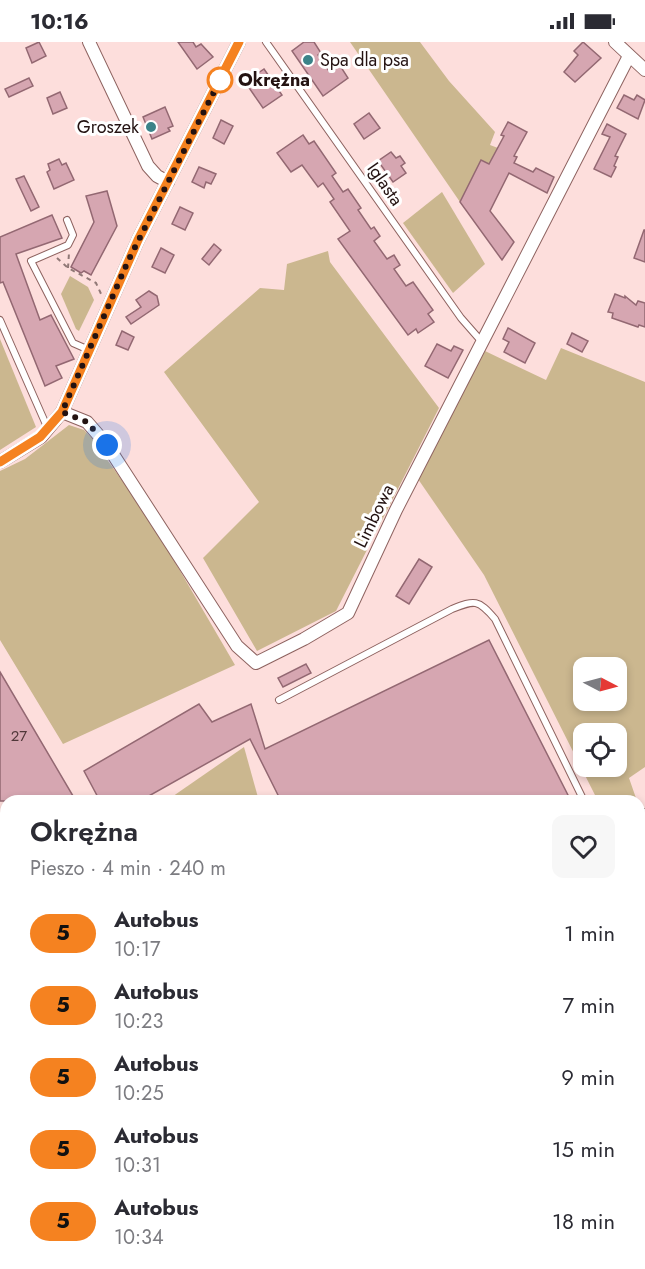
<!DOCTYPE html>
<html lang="pl">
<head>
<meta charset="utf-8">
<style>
  body { margin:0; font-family:Jost,sans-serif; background:#f7f7f7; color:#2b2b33; height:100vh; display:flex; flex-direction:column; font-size:22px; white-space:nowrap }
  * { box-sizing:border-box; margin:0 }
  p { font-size:20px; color:#7c7c81 }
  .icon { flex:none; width:33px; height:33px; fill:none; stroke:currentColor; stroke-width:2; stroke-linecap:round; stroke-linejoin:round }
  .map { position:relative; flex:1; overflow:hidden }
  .side { position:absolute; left:0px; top:753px; width:645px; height:474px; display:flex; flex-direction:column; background:#fff; border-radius:18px 18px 0 0; box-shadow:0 3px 9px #0003 }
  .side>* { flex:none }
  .badge { padding:0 12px; border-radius:20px; font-size:21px; line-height:39px }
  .needle { width:39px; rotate:96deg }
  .controls { position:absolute; left:573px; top:615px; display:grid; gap:12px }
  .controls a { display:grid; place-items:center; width:54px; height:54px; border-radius:12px; background:#fff; box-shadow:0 3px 9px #0003; font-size:30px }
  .you { position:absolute; width:30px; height:30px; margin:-15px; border:4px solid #fff; border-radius:50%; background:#1a73e8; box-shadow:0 0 0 9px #1a73e833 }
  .map>.badge { position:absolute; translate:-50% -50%; box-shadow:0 0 0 3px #fff }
  .round { display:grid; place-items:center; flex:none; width:63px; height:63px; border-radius:12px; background:#f7f7f7 }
  .head { display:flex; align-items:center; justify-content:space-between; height:102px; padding:0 30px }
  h1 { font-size:28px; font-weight:600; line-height:45px }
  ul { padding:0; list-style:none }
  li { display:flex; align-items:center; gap:18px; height:72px; padding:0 30px }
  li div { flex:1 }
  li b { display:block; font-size:22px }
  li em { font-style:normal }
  li .badge { min-width:66px; font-weight:700; text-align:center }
  .status { display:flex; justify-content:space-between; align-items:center; height:42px; padding:0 30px; background:#fff; direction:ltr }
  .status svg { height:16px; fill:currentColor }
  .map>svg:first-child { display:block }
</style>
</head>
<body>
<div class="status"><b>10:16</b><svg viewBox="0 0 49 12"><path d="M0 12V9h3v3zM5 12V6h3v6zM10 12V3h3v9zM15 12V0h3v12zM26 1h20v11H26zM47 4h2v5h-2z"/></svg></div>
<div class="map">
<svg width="645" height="1227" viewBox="0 0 645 1227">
  <rect width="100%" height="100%" fill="#fddedc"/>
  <g fill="#cbb78f" fill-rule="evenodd">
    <path d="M350 0H420L449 39 495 90 490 103 498 106 489 122 481 119 460 160Z"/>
    <path d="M442 150 485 222 453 251 403 181Z"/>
    <path d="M328 209 330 220 439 366 336 569 257 609 203 516 259 460 164 330 260 246 284 248 287 222Z"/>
    <path d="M70 234 88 245 94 258 79 289 76 287 61 252Z"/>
    <path d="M0 297 36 385 0 408Z"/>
    <path d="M561 306 645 340V725L629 736 637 759H598L484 533 418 437 485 309 546 338ZM584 626H616V658H584ZM584 692H616V724H584Z"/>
    <path d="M69 383 84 388 91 395 151 479 235 623 63 702 0 598V429L25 417Z"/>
    <path d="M244 705 259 759H166Z"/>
  </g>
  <g fill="#d6a6b1" stroke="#936872" stroke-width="1.5">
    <path d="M39 0 46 14 32 21 26 6Z"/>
    <path d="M178 0H193L196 5 201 2 213 15 197 27Z"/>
    <path d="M304 0H314L321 11 318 13 329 29 339 22 348 36 323 54 292 9Z"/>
    <path d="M583 0 601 16 575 40 564 30 578 13 574 9Z"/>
    <path d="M264 27 282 53 263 66 245 40Z"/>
    <path d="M29 36 33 44 9 55 5 47Z"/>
    <path d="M60 50 67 66 53 72 47 56Z"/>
    <path d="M624 53 634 58 637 53 645 58 638 77 617 66Z"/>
    <path d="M165 65 173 84 168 86 170 89 152 97 143 75Z"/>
    <path d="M369 71 380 86 364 97 354 82Z"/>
    <path d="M221 78 233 84 224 102 213 96Z"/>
    <path d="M508 80 527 90 514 114 517 115 514 121 533 130 536 126 554 135 547 151 509 131 490 169 514 200 502 218 460 160 481 118 489 122 504 94 501 93Z"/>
    <path d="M607 82 626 92 615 114 618 115 614 124 616 125 611 135 594 127 610 95 602 92Z"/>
    <path d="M303 93 309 102 314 99 336 131 332 134 343 150 348 147 361 166 358 168 371 187 374 185 380 194 374 199 387 217 394 213 400 223 394 227 406 244 413 240 433 268 428 272 434 280 418 291 416 287 408 293 338 197 350 189 330 160 334 157 323 141 318 145 302 123 291 130 277 111Z"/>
    <path d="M391 110 396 116 400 114 405 121 401 124 406 131 393 140 378 119Z"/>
    <path d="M59 117 62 123 66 121 74 138 54 147 47 130 50 128 48 122Z"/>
    <path d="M199 125 216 132 211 142 206 140 204 146 192 140Z"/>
    <path d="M24 134 39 165 31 169 16 137Z"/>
    <path d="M107 149 117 184 91 233 84 229 81 231 71 225 94 180 86 154Z"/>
    <path d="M180 165 193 171 185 188 172 182Z"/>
    <path d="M52 173 62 196 16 212 40 278 51 273 74 317 56 324 62 336 45 344 3 240 0 241V195Z"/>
    <path d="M644 188H645V220L634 216Z"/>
    <path d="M214 202 221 208 209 223 202 217Z"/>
    <path d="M161 206 174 213 165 231 152 225Z"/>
    <path d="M149 249 157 254 159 263 131 282 126 275 141 265 136 258Z"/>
    <path d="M615 252 625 256V254L636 263 638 259 645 261V285L639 283 638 285 612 276 613 271 608 270Z"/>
    <path d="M508 286 535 301 525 321 504 310 509 300 503 297Z"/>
    <path d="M122 289 134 295 128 308 116 303Z"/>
    <path d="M572 291 588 299 582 310 567 302Z"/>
    <path d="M437 302 451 309 454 304 463 308 448 336 425 324Z"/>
    <path d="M419 517 432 525 409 562 396 554Z"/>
    <path d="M489 598 571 759H281L250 697 140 759H100L84 729 199 662 212 680 251 662 265 707Z"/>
    <path d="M306 622 311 631 283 645 278 636Z"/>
    <path d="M0 630 76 759H0Z"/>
  </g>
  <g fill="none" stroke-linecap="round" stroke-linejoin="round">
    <defs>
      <g id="lane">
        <path d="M266 0 461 276 482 300"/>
        <path d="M67 178 73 193 68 203 31 219 73 301 89 308"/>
        <path d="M0 278 48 387"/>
        <path d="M279 658 452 567C475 558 478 557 495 577L584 759"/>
        <path d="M0 1100 6 1097"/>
      </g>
      <g id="street">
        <path d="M89 0 148 124 157 134 168 140"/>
        <path d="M615 0 645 28"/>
        <path d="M62 370 87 380 107 403 237 604 256 621 304 597 348 571 396 468 629 14"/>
        <path d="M0 420 41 395 62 370 138 198 239 0"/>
        <path d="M639 777 645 773"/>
      </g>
      <g id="primary">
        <path d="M0 846 6 849"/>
        <path d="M341 1221 343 1227"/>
      </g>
    </defs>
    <use href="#lane" stroke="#8e6360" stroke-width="8"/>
    <use href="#street" stroke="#8e6360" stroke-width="14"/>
    <use href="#primary" stroke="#8e6360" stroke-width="21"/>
    <g stroke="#917977" stroke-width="2" stroke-dasharray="4.5 4.5" stroke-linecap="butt">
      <path d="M57 216 68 226 96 241 102 254"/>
      <path d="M68 226 69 211"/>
    </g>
    <use href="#lane" stroke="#fff" stroke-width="6"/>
    <use href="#street" stroke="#fff" stroke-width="12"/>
    <use href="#primary" stroke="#fff" stroke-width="20"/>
  </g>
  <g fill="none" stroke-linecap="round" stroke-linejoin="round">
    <defs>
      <path id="line" d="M0 420 40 395 62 370 138 198 239 0"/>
    </defs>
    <use href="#line" stroke="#fff" stroke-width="14"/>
    <use href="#line" stroke="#f58220" stroke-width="9"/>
    <path stroke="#231211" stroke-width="6" stroke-dasharray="0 10.8" d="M107 403 87 380 62 370 129 217 220 38"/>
  </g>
  <g fill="#3b8389" stroke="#fff" stroke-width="2">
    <circle cx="308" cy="18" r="6"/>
    <circle cx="151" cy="85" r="6"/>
  </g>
  <circle fill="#fff" stroke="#f58220" stroke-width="3" cx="220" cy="38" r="12"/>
  <g text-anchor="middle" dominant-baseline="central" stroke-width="6" stroke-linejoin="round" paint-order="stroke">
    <g font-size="15" fill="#503739">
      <text x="19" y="694">27</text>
    </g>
    <g font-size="18" fill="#231211" stroke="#fff" text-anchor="start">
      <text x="320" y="18">Spa dla psa</text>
      <text x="139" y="85" text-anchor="end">Groszek</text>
    </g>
    <g font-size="18" font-weight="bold" fill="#231211" stroke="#fff" text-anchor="start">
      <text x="238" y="38">Okrężna</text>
    </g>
    <g font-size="18" fill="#231211" stroke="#fff">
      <text transform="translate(385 142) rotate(55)">Iglasta</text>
      <text transform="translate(374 474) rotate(-64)">Limbowa</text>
    </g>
  </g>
</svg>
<div class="controls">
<a><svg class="needle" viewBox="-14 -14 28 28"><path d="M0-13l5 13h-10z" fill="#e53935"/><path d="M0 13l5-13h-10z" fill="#7c7c81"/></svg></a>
<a><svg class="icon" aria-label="locate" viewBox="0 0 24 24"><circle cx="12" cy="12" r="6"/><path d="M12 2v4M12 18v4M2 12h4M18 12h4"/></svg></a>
</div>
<div class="you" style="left:107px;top:403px"></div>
<section class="side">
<div class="head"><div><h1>Okrężna</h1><p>Pieszo · 4 min · 240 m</p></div><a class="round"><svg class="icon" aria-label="heart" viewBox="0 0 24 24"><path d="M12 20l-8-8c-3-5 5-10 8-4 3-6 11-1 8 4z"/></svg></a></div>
<ul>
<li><span class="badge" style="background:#f58220;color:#111">5</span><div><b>Autobus</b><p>10:17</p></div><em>1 min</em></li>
<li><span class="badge" style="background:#f58220;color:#111">5</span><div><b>Autobus</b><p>10:23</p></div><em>7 min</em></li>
<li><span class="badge" style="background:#f58220;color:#111">5</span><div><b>Autobus</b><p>10:25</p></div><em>9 min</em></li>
<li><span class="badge" style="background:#f58220;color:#111">5</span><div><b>Autobus</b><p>10:31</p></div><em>15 min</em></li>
<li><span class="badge" style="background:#f58220;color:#111">5</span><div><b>Autobus</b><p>10:34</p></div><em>18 min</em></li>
</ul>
</section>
</div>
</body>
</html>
